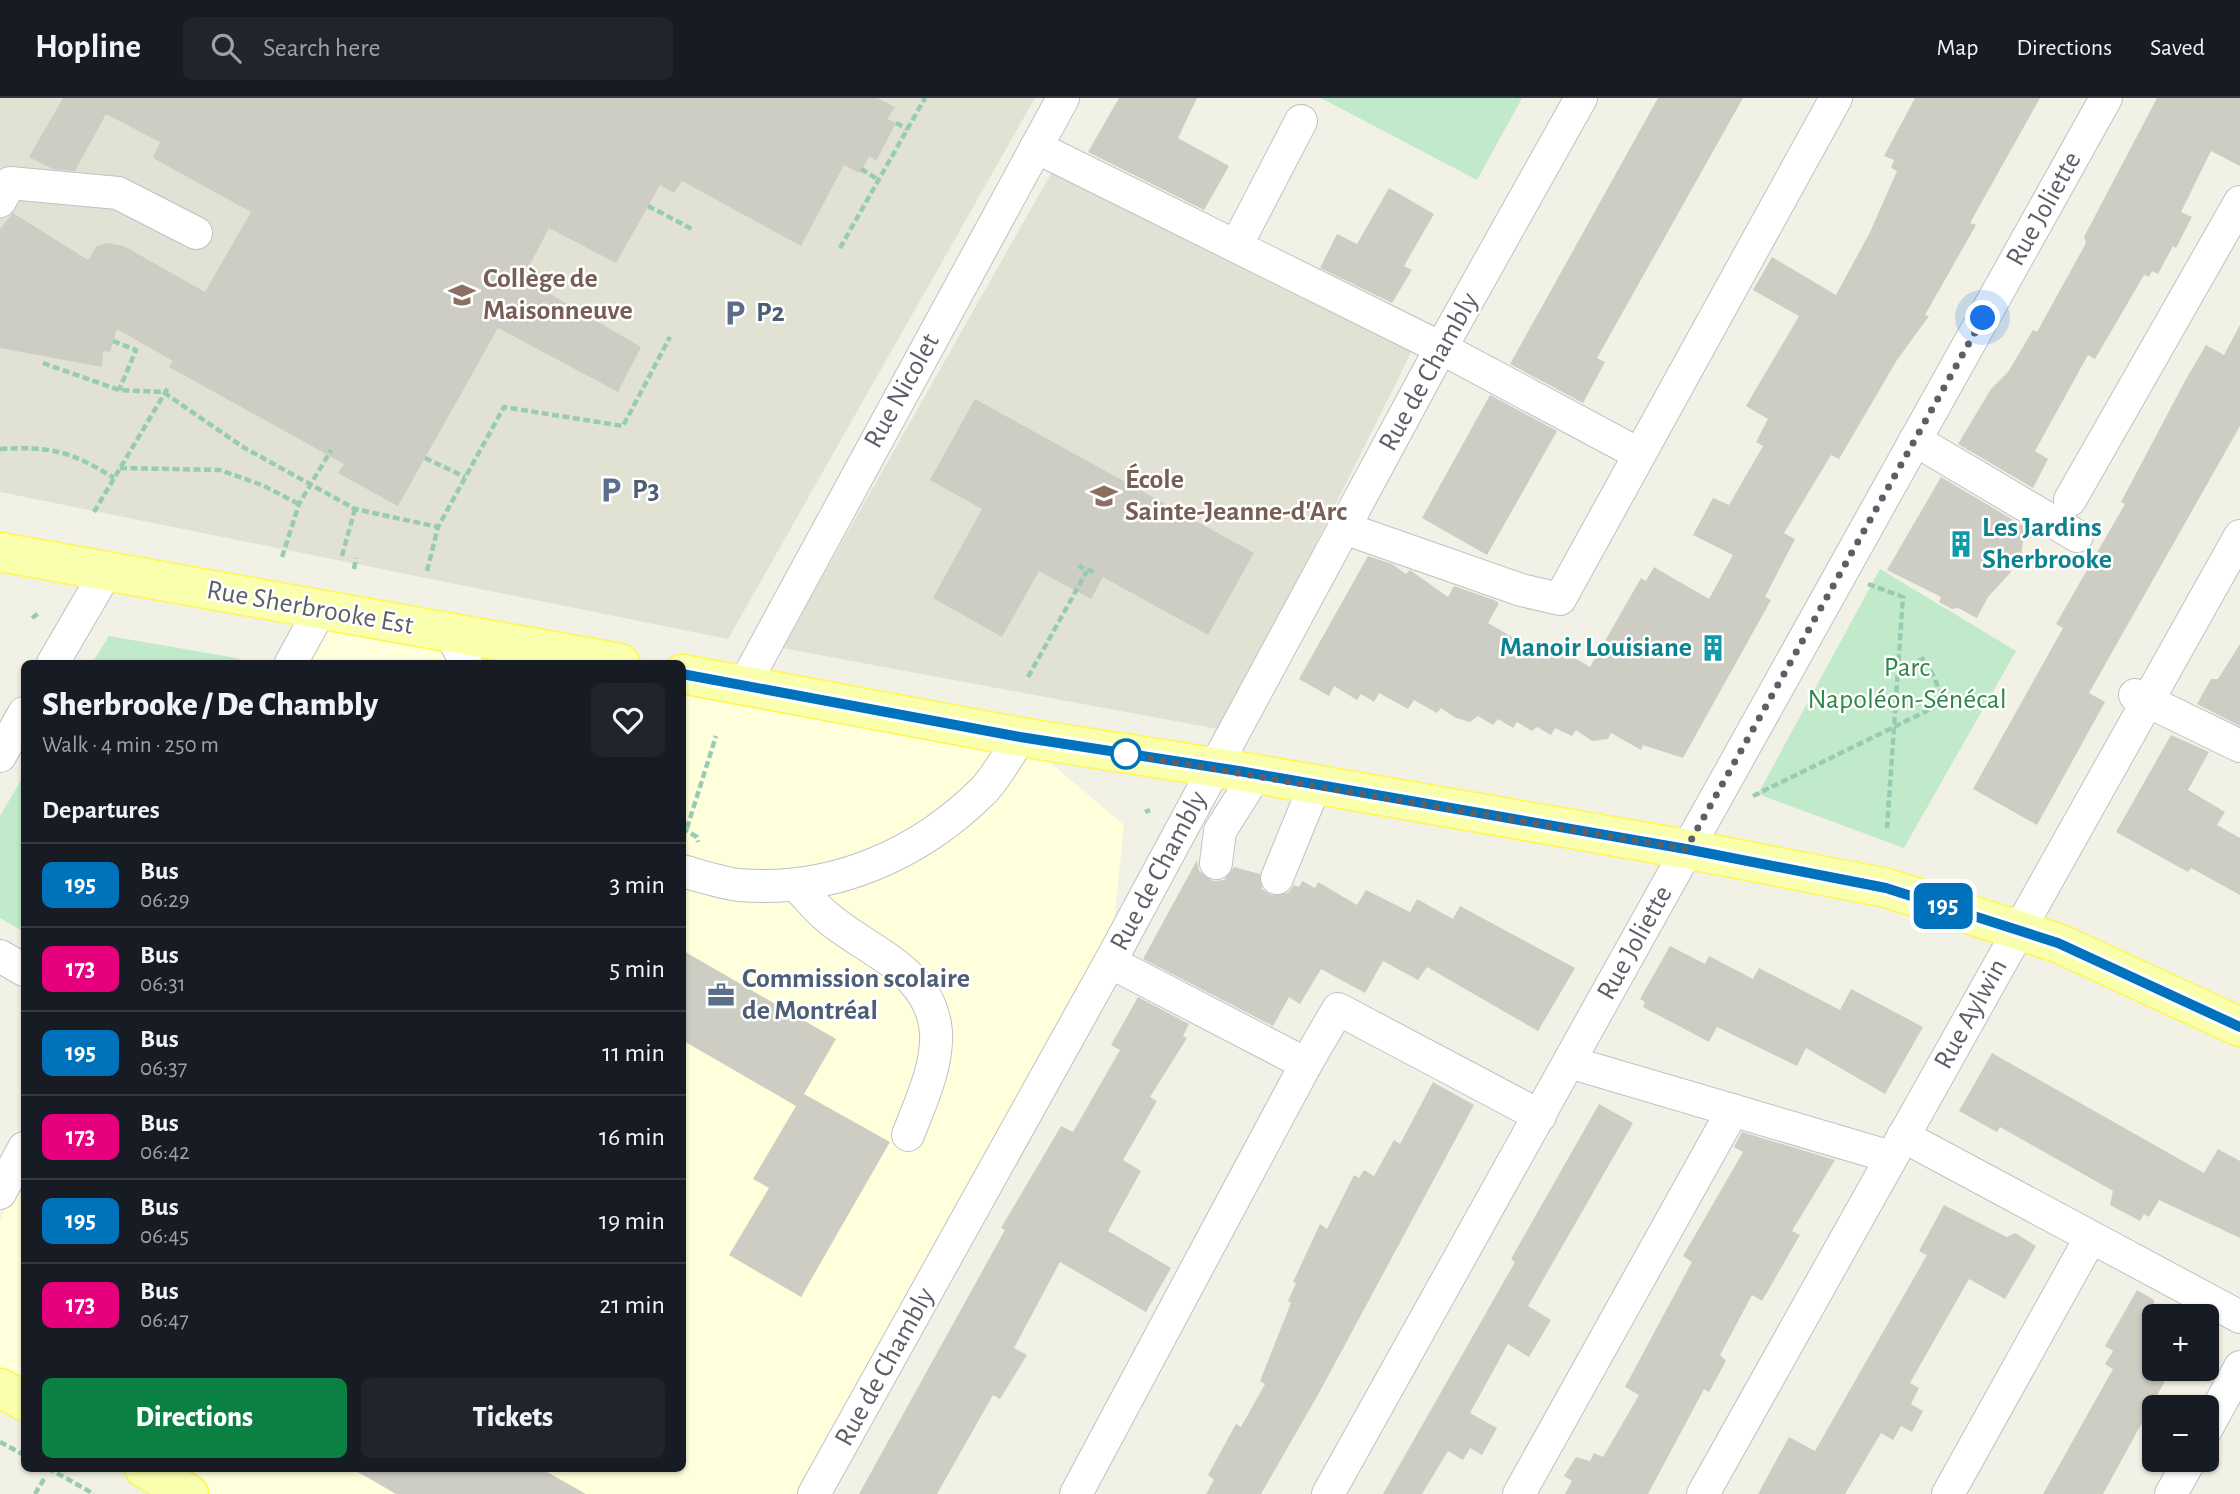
<!DOCTYPE html>
<html lang="en">
<head>
<meta charset="utf-8">
<style>
  body { margin:0; font-family:"Alegreya Sans",sans-serif; background:#20242c; color:#f1f3f6; height:100vh; display:flex; flex-direction:column; font-size:26px; white-space:nowrap }
  * { box-sizing:border-box; margin:0 }
  p { font-size:23px; color:#9ea1a6 }
  .icon { flex:none; width:38px; height:38px; fill:none; stroke:currentColor; stroke-width:2; stroke-linecap:round; stroke-linejoin:round }
  .map { position:relative; flex:1; overflow:hidden }
  .drawer { position:absolute; left:21px; top:562px; width:665px; height:812px; display:flex; flex-direction:column; background:#171b24; border-radius:10px; box-shadow:0 2px 5px #0004 }
  .drawer>* { flex:none }
  .badge { padding:0 14px; border-radius:10px; font-size:24px; line-height:46px }
  .controls { position:absolute; left:2142px; top:1206px; display:grid; gap:14px }
  .controls a { display:grid; place-items:center; width:77px; height:77px; border-radius:10px; background:#171b24; box-shadow:0 2px 5px #0004; font-size:35px }
  .you { position:absolute; width:35px; height:35px; margin:-18px; border:5px solid #fff; border-radius:50%; background:#1a73e8; box-shadow:0 0 0 10px #1a73e833 }
  .map>.badge { position:absolute; translate:-50% -50%; box-shadow:0 0 0 4px #fff }
  h2 { padding:0 21px; font-size:26px; line-height:63px }
  .round { display:grid; place-items:center; flex:none; width:74px; height:74px; border-radius:10px; background:#20242c }
  .summary { display:flex; align-items:center; justify-content:space-between; height:119px; padding:0 21px }
  h1 { font-size:33px; font-weight:800; line-height:52px }
  .button { display:flex; gap:14px; margin-top:auto; padding:14px 21px }
  .button a { flex:1; height:80px; border-radius:10px; background:#0b8043; color:#fff; font-size:28px; font-weight:800; line-height:80px; text-align:center }
  .button a+a { background:#20242c; color:#f1f3f6 }
  ul { padding:0; list-style:none }
  li { display:flex; align-items:center; gap:21px; height:84px; padding:0 21px; border-top:2px solid #363941 }
  li div { flex:1 }
  li b { display:block; font-size:26px }
  li em { font-style:normal }
  li .badge { min-width:77px; font-weight:700; text-align:center }
  header { display:flex; align-items:center; gap:42px; box-sizing:border-box; height:98px; padding:0 35px; background:#171b24; border-bottom:2px solid #363941 }
  header strong { font-size:33px }
  nav { display:flex; gap:38px; margin-inline-start:auto; font-size:24px }
  .search { width:490px; height:63px; background:#20242c; display:flex; align-items:center; gap:18px; box-sizing:border-box; padding:0 24px; border-radius:10px; color:#9ea1a6; font-size:26px }
  .map>svg:first-child { display:block }
</style>
</head>
<body>
<header>
<strong>Hopline</strong>
<div class="search"><svg class="icon" aria-label="search" viewBox="0 0 24 24"><circle cx="10" cy="10" r="6"/><path d="M15 15l6 6"/></svg>Search here</div>
<nav><a>Map</a><a>Directions</a><a>Saved</a></nav>
</header>
<div class="map">
<svg width="2240" height="1396" viewBox="0 0 2240 1396">
  <rect width="100%" height="100%" fill="#f1f1e5"/>
  <g fill="#ffffdc">
    <path d="M320 512 620 565H291Z"/>
    <path d="M683 576 1020 639 1124 727 1110 864 814 1396H209L165 1370H682Z"/>
    <path d="M24 1070V1286L0 1272V1122Z"/>
  </g>
  <g fill="#e1e1d4">
    <path d="M0 0H1035L728 541 0 394Z"/>
    <path d="M1060 60 1416 245 1223 632 782 550Z"/>
  </g>
  <g fill="#c0eaca">
    <path d="M1321 0H1522L1477 82Z"/>
    <path d="M1880 471 2016 553 1904 750 1758 696Z"/>
    <path d="M109 538 236 560 247 565H92Z"/>
    <path d="M24 677V834L0 820V718Z"/>
  </g>
  <g fill="#cecdc4">
    <path d="M63 0H877L895 9 887 21 896 25 876 63 870 58 859 75 844 67 801 148 682 83 674 95 660 87 616 165 549 130 523 180 641 249 618 294 498 230 398 408 338 375 344 366 169 269 173 263 117 231 110 254 103 253 102 269 0 250V131L13 115 88 162 97 148 107 145 124 148 205 194 251 114 153 60 160 44 106 16 75 73 53 71 29 59Z"/>
    <path d="M1119 0H1197L1178 40 1229 68 1204 112 1088 54Z"/>
    <path d="M1658 0H1743L1597 260 1605 264 1583 305 1510 266Z"/>
    <path d="M1915 0H2040L1970 125 1976 127 1925 217 1929 218 1897 262 1839 361 1831 357 1784 435 1795 441 1765 499 1771 502 1683 660 1643 647 1641 652 1611 635 1608 641 1592 643 1576 632 1572 638 1555 630 1551 637 1537 629 1532 633 1517 624 1513 630 1498 621 1493 627 1478 618 1470 624 1456 620 1441 610 1437 615 1414 602 1408 611 1379 595 1374 604 1361 596 1357 602 1334 588 1329 598 1299 581 1368 458 1392 466 1406 476 1410 472 1448 499 1454 488 1494 502 1499 505 1488 525 1533 551 1537 546 1551 554 1555 548 1590 569 1641 480 1646 483 1654 469 1709 501 1733 457 1693 437 1713 400 1729 407 1763 348 1756 344 1768 321 1746 308 1799 218 1753 192 1772 159 1836 197 1870 134 1897 73 1891 70 1894 62 1884 58Z"/>
    <path d="M2157 0H2240V68L2211 53 2181 114 2192 119 2176 150 2173 148 2158 176 2152 173 2149 179 2144 177 2095 261 2088 257 2035 353 2048 361 2033 390 1958 346 1991 291 2008 274 2033 232 2037 234 2086 145 2084 139Z"/>
    <path d="M1389 90 1434 116 1404 168 1412 172 1392 205 1320 170 1337 136 1357 146Z"/>
    <path d="M2240 227V328L2089 595 2105 604 2037 727 1973 691 2063 530 2056 526 2125 406 2121 404 2185 283 2206 247 2224 257Z"/>
    <path d="M1490 297 1557 333 1487 457 1422 420Z"/>
    <path d="M975 301 1254 455 1208 537 1103 479 1091 501 1039 473 1002 539 933 500 982 411 930 382Z"/>
    <path d="M1941 379 2037 436 2023 444 2021 457 2012 462 2011 474 1988 499 1977 520 1958 510 1952 511 1939 504 1941 499 1887 472Z"/>
    <path d="M2240 546V628L2197 606 2211 581H2218Z"/>
    <path d="M2171 637 2209 654 2188 692 2225 714 2217 727 2240 740V797L2191 770 2188 774 2116 734Z"/>
    <path d="M1197 762 1199 773 1213 783 1224 782 1234 769 1260 776 1262 791 1271 797 1288 795 1294 787 1299 789 1302 783 1315 790 1318 784 1357 807 1366 792 1410 814 1417 801 1453 821 1460 808 1575 870 1538 933 1427 869 1418 882 1383 863 1365 895 1321 871 1300 906 1289 899 1273 928 1143 861Z"/>
    <path d="M1670 848 1705 866 1709 858 1753 881 1759 870 1840 912 1851 891 1923 929 1885 996 1806 950 1797 968 1717 929 1709 944 1643 909 1645 904 1640 901Z"/>
    <path d="M682 852 836 941 804 996 890 1044 801 1199 729 1157 769 1090 753 1081 796 1008 682 942Z"/>
    <path d="M1138 899 1189 926 1183 938 1187 940 1150 999 1157 1003 1123 1062 1141 1073 1108 1133 1171 1170 1146 1214 1060 1164 1014 1250 1027 1257 1000 1301 993 1297 937 1396H859L1005 1132 1001 1130 1027 1086 1061 1028 1073 1034 1120 952 1111 947Z"/>
    <path d="M1992 955 2204 1075 2218 1051 2240 1063V1140L2159 1102 2149 1119 2144 1116 2140 1123 2110 1107 2113 1093 2000 1029 1997 1034 1959 1013Z"/>
    <path d="M1433 984 1474 1007 1319 1295 1261 1396H1206L1214 1382 1208 1377 1236 1326 1241 1329 1265 1286 1260 1283 1291 1205 1288 1203 1296 1185 1293 1184 1320 1126 1327 1131 1354 1077 1359 1080 1364 1072 1374 1078 1394 1042 1400 1046Z"/>
    <path d="M1599 1006 1633 1025 1528 1208 1551 1222 1529 1259 1508 1246 1470 1315 1497 1330 1482 1357 1470 1350 1463 1362 1448 1353 1422 1396H1383L1515 1164 1511 1161Z"/>
    <path d="M1742 1034 1835 1062 1792 1133 1800 1137 1762 1203 1752 1197 1720 1257 1726 1263 1709 1294 1704 1291 1648 1396H1565L1572 1383 1564 1378 1576 1359 1590 1363 1594 1355 1603 1359 1639 1297 1625 1289 1692 1164 1683 1158 1743 1054 1734 1049Z"/>
    <path d="M1944 1107 2007 1139 2015 1135 2036 1148 2005 1201 1969 1181 1910 1285 1919 1290 1911 1306 1923 1313 1912 1334 1901 1328 1893 1342 1881 1335 1845 1396H1758L1789 1339 1815 1353 1927 1157 1919 1153Z"/>
    <path d="M2137 1192 2154 1202V1270H2172L2103 1396H2043L2113 1271 2105 1266 2113 1253 2105 1248Z"/>
    <path d="M351 1370H540L586 1396H396Z"/>
  </g>
  <g fill="none" stroke-linecap="round" stroke-linejoin="round">
    <defs>
      <g id="minor">
        <path d="M1036 49 1441 250 1639 356"/>
        <path d="M0 103 10 85 118 95 196 135"/>
        <path d="M1236 148 1301 23"/>
        <path d="M1915 342 2077 438"/>
        <path d="M2070 402 2240 104"/>
        <path d="M1344 430 1521 492 1560 501 1836 0"/>
        <path d="M451 536 466 565"/>
        <path d="M53 565 106 474"/>
        <path d="M291 565 320 512"/>
        <path d="M744 587 1063 0"/>
        <path d="M2135 597 2240 648"/>
        <path d="M0 658 24 615"/>
        <path d="M1216 765 1220 733 1256 676"/>
        <path d="M682 773C701 778 721 785 739 787 832 795 919 757 984 692 998 677 1009 656 1020 639"/>
        <path d="M1277 780 1315 687"/>
        <path d="M797 788C807 798 816 810 827 819 868 854 931 872 936 934 938 968 920 1006 908 1037"/>
        <path d="M0 858 24 872"/>
        <path d="M1110 864 1306 966 1338 911 1540 1018"/>
        <path d="M1569 964 1891 1059"/>
        <path d="M1903 1038 2240 1219"/>
        <path d="M0 1095 24 1050"/>
        <path d="M2207 1330 2240 1269"/>
        <path d="M814 1396 1110 864 1441 250 1581 0"/>
        <path d="M1076 1396 1306 966"/>
        <path d="M1328 1396 2106 0"/>
        <path d="M1519 1396 1733 1012"/>
        <path d="M1703 1396 2240 438"/>
        <path d="M1948 1396 2091 1139"/>
        <path d="M2171 1396 2190 1362"/>
      </g>
      <g id="major">
        <path d="M0 454 620 565"/>
        <path d="M682 576 1020 639 1239 673 1686 751 1887 790 2058 845 2240 929"/>
        <path d="M0 1290 24 1303"/>
        <path d="M144 1370 189 1396"/>
      </g>
    </defs>
    <use href="#minor" stroke="#bfc1c7" stroke-width="34"/>
    <use href="#major" stroke="#fff650" stroke-width="41"/>
    <g stroke="#97ccb3" stroke-width="4.5" stroke-dasharray="7 3.5" stroke-linecap="butt">
      <path d="M896 25 908 31"/>
      <path d="M861 71 879 82"/>
      <path d="M648 108 694 132"/>
      <path d="M840 150 925 0"/>
      <path d="M113 243 136 252 119 292"/>
      <path d="M43 265 119 292 163 294 243 349 355 411 438 429"/>
      <path d="M0 351C50 348 71 353 114 380"/>
      <path d="M425 360 465 379"/>
      <path d="M120 370 220 372 262 387 299 406"/>
      <path d="M94 414 169 288"/>
      <path d="M342 458 355 411"/>
      <path d="M282 459 299 406 331 352"/>
      <path d="M1082 467 1080 469 1097 475"/>
      <path d="M354 471 356 460"/>
      <path d="M427 473 438 429 504 309 623 328 670 239"/>
      <path d="M1868 486 1903 499 1887 730"/>
      <path d="M32 520 40 514"/>
      <path d="M1028 579 1087 473"/>
      <path d="M1753 698 1945 604 1925 560 1896 574"/>
      <path d="M1145 714 1150 712"/>
      <path d="M682 730 697 739 698 744"/>
      <path d="M687 730 716 638"/>
      <path d="M0 1344 24 1357"/>
      <path d="M48 1370 94 1396"/>
      <path d="M35 1396 44 1381"/>
    </g>
    <use href="#minor" stroke="#fff" stroke-width="32"/>
    <use href="#major" stroke="#f9ffac" stroke-width="38"/>
  </g>
  <g fill="none" stroke-linecap="round" stroke-linejoin="round">
    <defs>
      <path id="line" d="M682 576 1020 639 1239 673 1686 751 1886 790 2058 845 2240 929"/>
    </defs>
    <use href="#line" stroke="#fff" stroke-width="16"/>
    <use href="#line" stroke="#0072bc" stroke-width="10"/>
    <path stroke="#5d5f67" stroke-width="7" stroke-dasharray="0 12.6" d="M1126 656 1686 751 1983 220"/>
  </g>
  <defs>
    <symbol id="university-bare" viewBox="-9 -9 18 18"><path d="M0-5L7-2L0 1L-7-2ZM-4 1L0 2.5L4 1V4Q0 6-4 4Z" fill="#8d6e63" stroke="#fff" stroke-width="2.5" paint-order="stroke"/></symbol>
    <symbol id="parking-bare" viewBox="-9 -9 18 18"><path d="M-3.5-5.5H1a3.5 3.5 0 0 1 0 7H-1V5.5H-3.5ZM-1-3.4V-.6H.8a1.4 1.4 0 0 0 0-2.8Z" fill="#5c6f8a" stroke="#fff" stroke-width="2.5" paint-order="stroke"/></symbol>
    <symbol id="school-bare" viewBox="-9 -9 18 18"><path d="M0-5L7-2L0 1L-7-2ZM-4 1L0 2.5L4 1V4Q0 6-4 4Z" fill="#8d6e63" stroke="#fff" stroke-width="2.5" paint-order="stroke"/></symbol>
    <symbol id="building-bare" viewBox="-9 -9 18 18"><path d="M-4-6H4V6H1V3H-1V6H-4ZM-2.5-4.3h1.7v1.8h-1.7ZM.8-4.3h1.7v1.8H.8ZM-2.5-1h1.7V.8h-1.7ZM.8-1h1.7V.8H.8Z" fill="#0f9aa8" stroke="#fff" stroke-width="2.5" paint-order="stroke"/></symbol>
    <symbol id="office-bare" viewBox="-9 -9 18 18"><path d="M-6-3h4V-5.5h4V-3h4V5H-6ZM-1-4.5V-3h2v-1.5ZM-6 0V1H6V0Z" fill="#5c6f8a" stroke="#fff" stroke-width="2.5" paint-order="stroke"/></symbol>
  </defs>
  <g fill-rule="evenodd">
    <use href="#university-bare" x="443" y="178" width="38" height="38"/>
    <use href="#parking-bare" x="716" y="196" width="38" height="38"/>
    <use href="#parking-bare" x="592" y="373" width="38" height="38"/>
    <use href="#school-bare" x="1085" y="379" width="38" height="38"/>
    <use href="#building-bare" x="1942" y="427" width="38" height="38"/>
    <use href="#building-bare" x="1694" y="531" width="38" height="38"/>
    <use href="#office-bare" x="702" y="878" width="38" height="38"/>
  </g>
  <circle fill="#fff" stroke="#0072bc" stroke-width="3.5" cx="1126" cy="656" r="14"/>
  <g text-anchor="middle" dominant-baseline="central" stroke-width="5" stroke-linejoin="round" paint-order="stroke">
    <g font-size="28" fill="#5d5f67" stroke="#fff">
      <text transform="translate(2044 111) rotate(-61)">Rue Joliette</text>
      <text transform="translate(1429 274) rotate(-61)">Rue de Chambly</text>
      <text transform="translate(902 293) rotate(-61)">Rue Nicolet</text>
      <text transform="translate(310 510) rotate(10)">Rue Sherbrooke Est</text>
      <text transform="translate(1159 773) rotate(-62)">Rue de Chambly</text>
      <text transform="translate(1635 845) rotate(-61)">Rue Joliette</text>
      <text transform="translate(1971 916) rotate(-61)">Rue Aylwin</text>
      <text transform="translate(885 1269) rotate(-61)">Rue de Chambly</text>
    </g>
    <g font-size="28" font-weight="bold" fill="#785e54" stroke="#fff" text-anchor="start">
      <text x="483" y="181">Collège de<tspan x="483" dy="32">Maisonneuve</tspan></text>
      <text x="1125" y="382">École<tspan x="1125" dy="32">Sainte-Jeanne-d'Arc</tspan></text>
    </g>
    <g font-size="28" font-weight="bold" fill="#4e5e75" stroke="#fff" text-anchor="start">
      <text x="756" y="215">P2</text>
      <text x="632" y="392">P3</text>
      <text x="742" y="881">Commission scolaire<tspan x="742" dy="32">de Montréal</tspan></text>
    </g>
    <g font-size="28" font-weight="bold" fill="#0d838f" stroke="#fff" text-anchor="start">
      <text x="1982" y="430">Les Jardins<tspan x="1982" dy="32">Sherbrooke</tspan></text>
      <text x="1692" y="550" text-anchor="end">Manoir Louisiane</text>
    </g>
    <g font-size="28" fill="#2d8745" stroke="#fff">
      <text x="1907" y="570">Parc<tspan x="1907" dy="32">Napoléon-Sénécal</tspan></text>
    </g>
  </g>
</svg>
<div class="controls">
<a>+</a>
<a>−</a>
</div>
<div class="you" style="left:1983px;top:220px"></div>
<b class="badge" style="left:1943px;top:808px;background:#0072bc;color:#fff">195</b>
<section class="drawer">
<div class="summary"><div><h1>Sherbrooke / De Chambly</h1><p>Walk · 4 min · 250 m</p></div><a class="round"><svg class="icon" aria-label="heart" viewBox="0 0 24 24"><path d="M12 20l-8-8c-3-5 5-10 8-4 3-6 11-1 8 4z"/></svg></a></div>
<h2>Departures</h2>
<ul>
<li><span class="badge" style="background:#0072bc;color:#fff">195</span><div><b>Bus</b><p>06:29</p></div><em>3 min</em></li>
<li><span class="badge" style="background:#e6007e;color:#fff">173</span><div><b>Bus</b><p>06:31</p></div><em>5 min</em></li>
<li><span class="badge" style="background:#0072bc;color:#fff">195</span><div><b>Bus</b><p>06:37</p></div><em>11 min</em></li>
<li><span class="badge" style="background:#e6007e;color:#fff">173</span><div><b>Bus</b><p>06:42</p></div><em>16 min</em></li>
<li><span class="badge" style="background:#0072bc;color:#fff">195</span><div><b>Bus</b><p>06:45</p></div><em>19 min</em></li>
<li><span class="badge" style="background:#e6007e;color:#fff">173</span><div><b>Bus</b><p>06:47</p></div><em>21 min</em></li>
</ul>
<div class="button"><a>Directions</a><a>Tickets</a></div>
</section>
</div>
</body>
</html>
